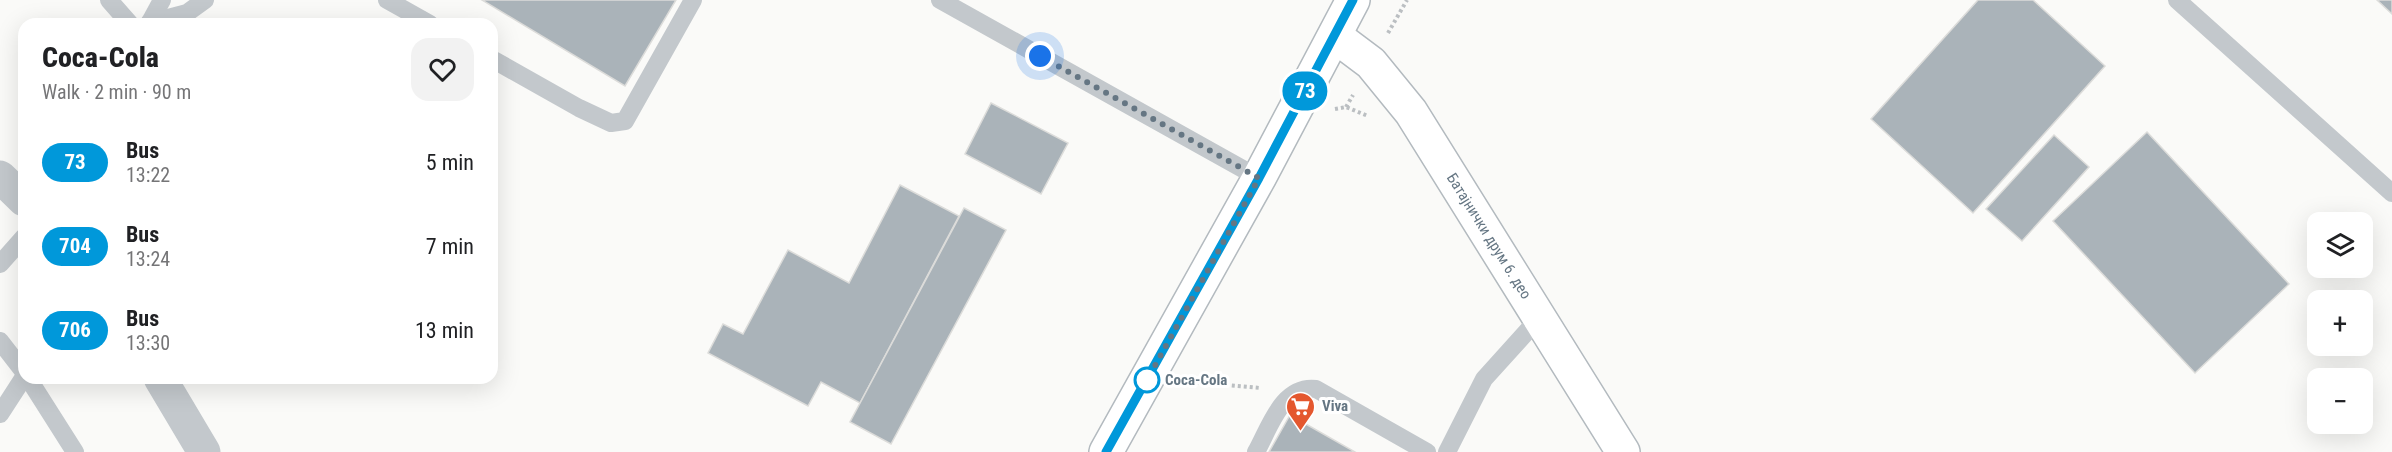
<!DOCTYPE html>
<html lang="en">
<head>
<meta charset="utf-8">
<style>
  body { margin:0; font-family:"Roboto Condensed",sans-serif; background:#f2f2f2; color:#202124; height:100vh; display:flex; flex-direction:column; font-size:22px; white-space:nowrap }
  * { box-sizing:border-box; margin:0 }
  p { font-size:20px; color:#757577 }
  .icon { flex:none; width:33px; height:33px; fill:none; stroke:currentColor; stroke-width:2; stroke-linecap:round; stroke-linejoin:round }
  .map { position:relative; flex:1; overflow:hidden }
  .sheet { position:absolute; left:18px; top:18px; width:480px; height:366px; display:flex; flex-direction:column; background:#fff; border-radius:18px; box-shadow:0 6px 24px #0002 }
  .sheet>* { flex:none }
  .badge { padding:0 12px; border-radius:20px; font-size:21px; line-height:39px }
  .tools { position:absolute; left:2307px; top:212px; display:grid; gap:12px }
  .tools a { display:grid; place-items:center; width:66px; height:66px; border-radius:12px; background:#fff; box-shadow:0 6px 24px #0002; font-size:30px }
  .you { position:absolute; width:30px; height:30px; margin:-15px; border:4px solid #fff; border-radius:50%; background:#1a73e8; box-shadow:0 0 0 9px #1a73e833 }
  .map>.badge { position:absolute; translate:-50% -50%; box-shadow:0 0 0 3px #fff }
  .round { display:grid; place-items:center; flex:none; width:63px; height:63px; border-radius:18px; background:#f2f2f2 }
  .overview { display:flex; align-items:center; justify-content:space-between; height:102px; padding:0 24px }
  h1 { font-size:28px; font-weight:800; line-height:45px }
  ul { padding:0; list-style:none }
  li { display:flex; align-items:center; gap:18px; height:84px; padding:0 24px }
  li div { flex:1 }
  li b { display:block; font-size:22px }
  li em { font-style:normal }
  li .badge { min-width:66px; font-weight:700; text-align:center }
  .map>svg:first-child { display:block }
</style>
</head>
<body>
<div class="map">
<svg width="2392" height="452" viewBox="0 0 2392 452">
  <rect width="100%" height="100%" fill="#fafaf8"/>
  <g fill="#aab3b9" stroke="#dcdcda" stroke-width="1.5">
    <path d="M482 0H676L625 86Z"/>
    <path d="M1978 0H2033L2105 66 1973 213 1871 119Z"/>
    <path d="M2377 0H2392V14Z"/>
    <path d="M991 103 1068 143 1041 194 965 154Z"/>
    <path d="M2147 132 2289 284 2195 373 2053 221Z"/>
    <path d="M2054 135 2089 167 2022 241 1986 209Z"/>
    <path d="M900 185 959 216 860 403 821 382 808 406 708 353 723 324 743 334 788 250 849 283Z"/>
    <path d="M964 208 1006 230 891 444 850 422Z"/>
    <path d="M1290 415 1355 452H1269Z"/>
  </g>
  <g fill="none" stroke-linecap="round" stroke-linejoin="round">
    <defs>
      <g id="secondary">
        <path d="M1335 36 1371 63 1411 112 1623 452"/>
        <path d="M1106 452 1259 178 1353 0"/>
      </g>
    </defs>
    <use href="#secondary" stroke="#b3babf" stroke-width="36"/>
    <g stroke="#bbbfc2" stroke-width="4" stroke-dasharray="3 3" stroke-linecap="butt">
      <path d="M1388 33 1407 0"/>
      <path d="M1346 107 1353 95"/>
      <path d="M1335 109 1346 107 1368 116"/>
      <path d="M1184 381 1260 388"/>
    </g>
    <g stroke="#c3c8cc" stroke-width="18">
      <path d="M109 0 130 24"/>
      <path d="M387 0 430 24"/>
      <path d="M940 0 1259 178"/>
      <path d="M2177 0 2392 193"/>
      <path d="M149 23 187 13 205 0"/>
      <path d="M149 24 162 0"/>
      <path d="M492 59 579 108 611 123 625 121 693 0"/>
      <path d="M0 264 24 237"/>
      <path d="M0 341 24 372"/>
      <path d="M28 378 75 452"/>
      <path d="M0 414 24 377"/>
      <path d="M1256 452C1270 427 1282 385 1316 389L1427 452"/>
      <path d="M1447 452 1484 379 1540 317"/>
    </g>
    <g stroke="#c3c8cc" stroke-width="33">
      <path d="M0 177 24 200"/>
      <path d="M160 378 204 452"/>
    </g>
    <use href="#secondary" stroke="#fff" stroke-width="33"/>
  </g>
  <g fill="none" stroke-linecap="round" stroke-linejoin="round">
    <defs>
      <path id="line" d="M1106 452 1259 178 1353 0"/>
    </defs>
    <use href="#line" stroke="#fff" stroke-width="14"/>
    <use href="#line" stroke="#0098da" stroke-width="9"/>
    <path stroke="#657683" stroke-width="6" stroke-dasharray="0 10.8" d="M1040 56 1259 178 1147 380"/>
  </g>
  <defs>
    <symbol id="supermarket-pin" viewBox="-11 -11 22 30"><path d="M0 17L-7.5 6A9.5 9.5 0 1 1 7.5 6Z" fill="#e4572e" stroke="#fff"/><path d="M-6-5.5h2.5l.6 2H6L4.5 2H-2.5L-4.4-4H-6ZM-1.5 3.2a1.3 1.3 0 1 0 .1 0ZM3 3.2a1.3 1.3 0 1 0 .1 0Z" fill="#fff"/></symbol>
  </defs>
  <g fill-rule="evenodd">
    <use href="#supermarket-pin" x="1284" y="390" width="33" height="45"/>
  </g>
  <circle fill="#fff" stroke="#0098da" stroke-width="3" cx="1147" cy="380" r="12"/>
  <g text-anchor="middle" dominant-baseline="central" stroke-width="6" stroke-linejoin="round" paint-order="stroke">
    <g font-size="15" fill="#657683" stroke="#fff">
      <text transform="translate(1489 236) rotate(58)">Батајнички друм 6. део</text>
    </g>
    <g font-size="15" font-weight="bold" fill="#657683" stroke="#fff" text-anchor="start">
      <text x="1165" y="380">Coca-Cola</text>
    </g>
    <g font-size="15" font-weight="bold" fill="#657683" stroke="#fff" text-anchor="start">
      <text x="1322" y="406">Viva</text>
    </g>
  </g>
</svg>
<div class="tools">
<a><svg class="icon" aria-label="layers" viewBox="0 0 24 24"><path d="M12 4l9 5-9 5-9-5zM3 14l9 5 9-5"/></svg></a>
<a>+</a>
<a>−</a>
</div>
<div class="you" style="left:1040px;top:56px"></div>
<b class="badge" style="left:1305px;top:91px;background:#0098da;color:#fff">73</b>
<section class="sheet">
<div class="overview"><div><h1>Coca-Cola</h1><p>Walk · 2 min · 90 m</p></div><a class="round"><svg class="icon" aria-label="heart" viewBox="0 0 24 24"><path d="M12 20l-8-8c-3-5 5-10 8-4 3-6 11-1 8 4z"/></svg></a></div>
<ul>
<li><span class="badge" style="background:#0098da;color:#fff">73</span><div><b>Bus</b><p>13:22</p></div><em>5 min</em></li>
<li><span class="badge" style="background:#0098da;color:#fff">704</span><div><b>Bus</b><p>13:24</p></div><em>7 min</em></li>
<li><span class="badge" style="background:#0098da;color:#fff">706</span><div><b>Bus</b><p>13:30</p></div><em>13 min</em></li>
</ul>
</section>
</div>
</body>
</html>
